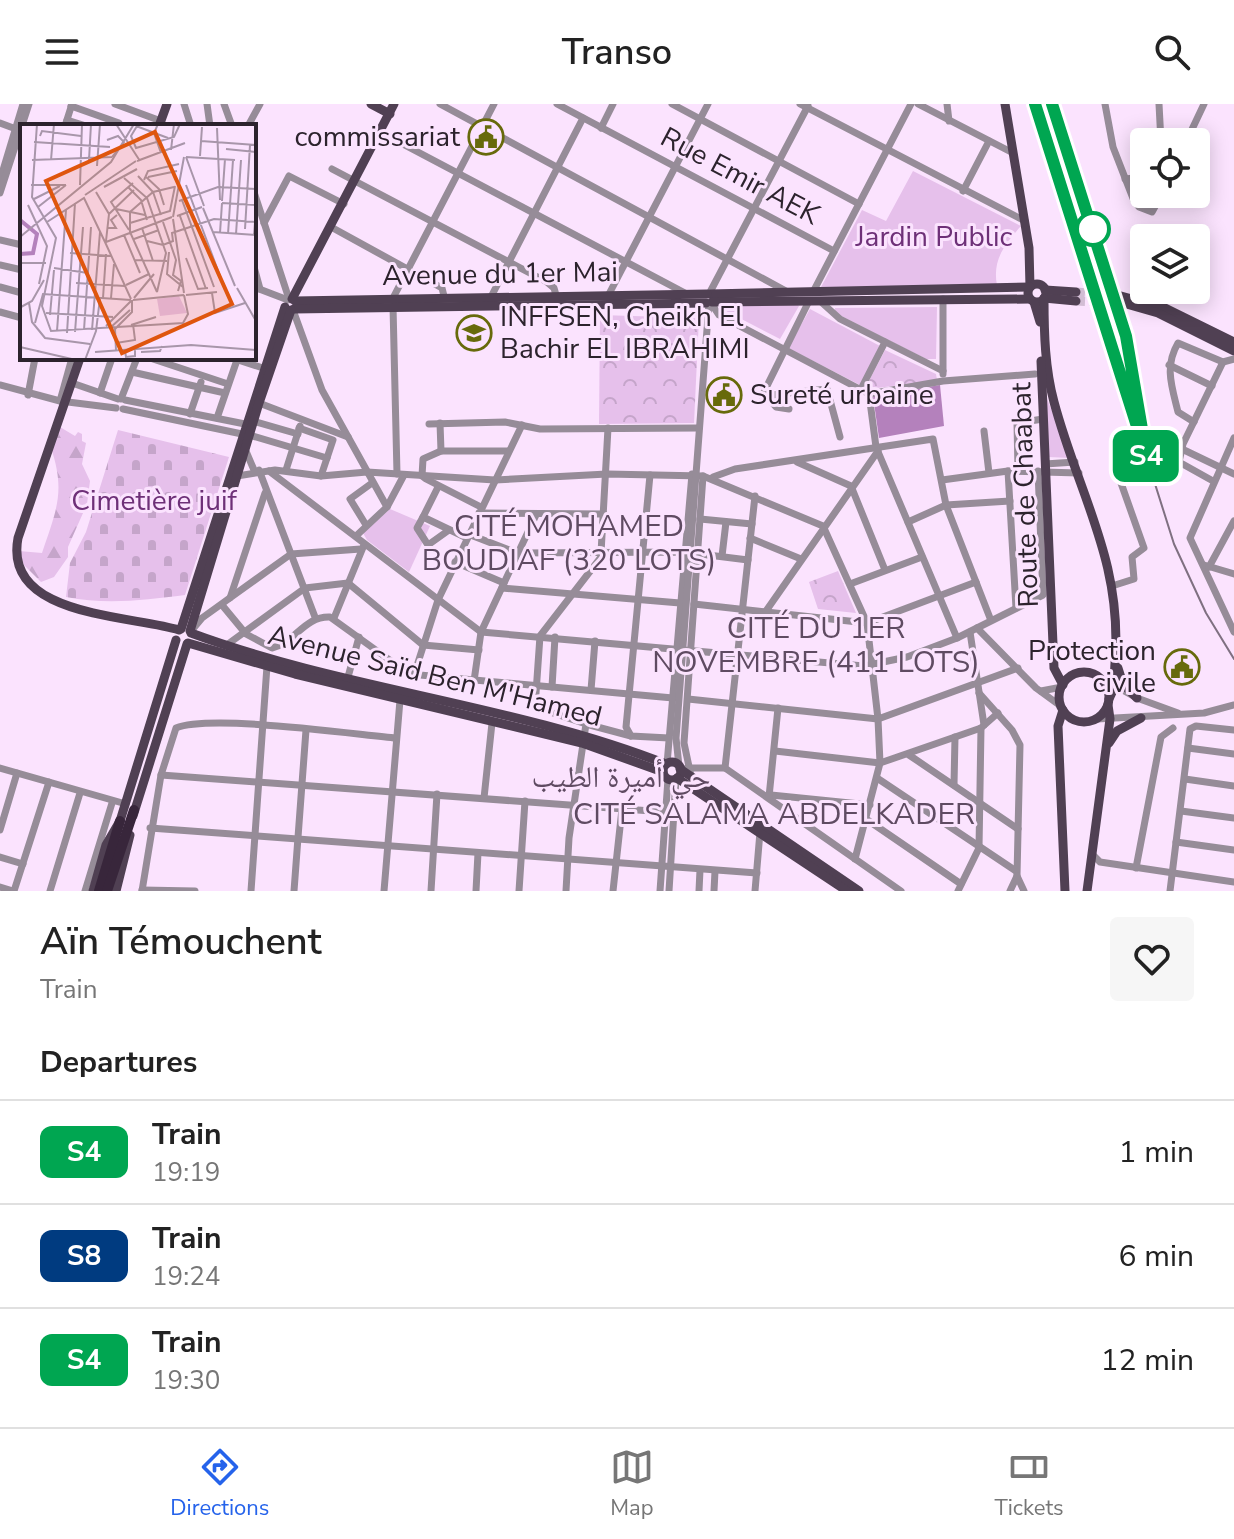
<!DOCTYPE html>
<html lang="en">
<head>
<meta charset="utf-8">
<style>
  body { margin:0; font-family:"Nunito Sans","Noto Naskh Arabic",sans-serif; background:#f6f6f6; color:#222; height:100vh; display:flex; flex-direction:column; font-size:30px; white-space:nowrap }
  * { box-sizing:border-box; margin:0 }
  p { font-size:26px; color:#767676 }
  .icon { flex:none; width:44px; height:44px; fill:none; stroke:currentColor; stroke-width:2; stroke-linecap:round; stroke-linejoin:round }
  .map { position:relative; height:787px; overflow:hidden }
  .details { display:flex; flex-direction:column; background:#fff; flex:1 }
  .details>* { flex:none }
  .badge { padding:0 16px; border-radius:12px; font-size:28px; line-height:52px }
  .fabs { position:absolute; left:1130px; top:24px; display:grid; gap:16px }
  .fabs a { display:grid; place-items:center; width:80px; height:80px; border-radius:8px; background:#fff; box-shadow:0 4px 20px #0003; font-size:40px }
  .map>.badge { position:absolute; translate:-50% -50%; box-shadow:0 0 0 4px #fff }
  h2 { padding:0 40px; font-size:30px; line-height:72px }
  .round { display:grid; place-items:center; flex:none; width:84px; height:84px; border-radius:8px; background:#f6f6f6 }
  .overview { display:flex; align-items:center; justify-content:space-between; height:136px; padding:0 40px }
  h1 { font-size:38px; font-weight:600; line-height:60px }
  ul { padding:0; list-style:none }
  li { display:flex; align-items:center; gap:24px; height:104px; padding:0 40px; border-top:2px solid #e0e0e0 }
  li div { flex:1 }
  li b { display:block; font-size:30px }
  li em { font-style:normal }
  li .badge { min-width:88px; font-weight:700; text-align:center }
  header { display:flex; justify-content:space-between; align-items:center; height:104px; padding:0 40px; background:#fff; font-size:36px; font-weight:600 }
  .menu { display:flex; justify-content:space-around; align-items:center; height:112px; border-top:2px solid #e0e0e0; background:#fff; font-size:22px; color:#767676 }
  .menu a { display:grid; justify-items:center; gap:4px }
  .menu .selected { color:#2563eb }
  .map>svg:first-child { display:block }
</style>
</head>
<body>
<header><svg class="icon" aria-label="menu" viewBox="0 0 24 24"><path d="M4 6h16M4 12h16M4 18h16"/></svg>Transo<svg class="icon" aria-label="search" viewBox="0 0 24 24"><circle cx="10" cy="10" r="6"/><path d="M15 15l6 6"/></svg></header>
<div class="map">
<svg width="1234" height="787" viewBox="0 0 1234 787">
  <defs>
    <pattern id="forest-firs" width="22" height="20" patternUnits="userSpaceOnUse" patternTransform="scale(2)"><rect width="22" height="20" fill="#e6c0eb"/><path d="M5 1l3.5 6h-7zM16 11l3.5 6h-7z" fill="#c5a5ca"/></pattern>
    <pattern id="cemetery-stones" width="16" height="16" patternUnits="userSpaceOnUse" patternTransform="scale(2)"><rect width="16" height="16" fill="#e6c0eb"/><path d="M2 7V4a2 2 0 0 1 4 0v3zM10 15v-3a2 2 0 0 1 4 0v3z" fill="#c5a5ca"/></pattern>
    <pattern id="park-crowns" width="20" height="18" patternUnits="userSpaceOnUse" patternTransform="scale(2)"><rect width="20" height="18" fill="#e6c0eb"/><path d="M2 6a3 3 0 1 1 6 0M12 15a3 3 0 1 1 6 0" fill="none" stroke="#c5a5ca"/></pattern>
  </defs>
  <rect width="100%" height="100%" fill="#fbe3fe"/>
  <path fill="url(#forest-firs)" d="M60 323 75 332 78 328 82 330V337L86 339 82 360 90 377 87 400 68 443V453L54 473 41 478 24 461 19 447 42 449C56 407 66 388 51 344Z"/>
  <path fill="url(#cemetery-stones)" d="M118 326 229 353 185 491C145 496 107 501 66 493L70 459 86 428Z"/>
  <g fill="url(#park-crowns)">
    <path d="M600 211 699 214 694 319 599 320Z"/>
    <path d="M885 246 936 270 937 276 870 285 868 279Z"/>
    <path d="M838 467 856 509 818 505 809 478Z"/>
  </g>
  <g fill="#e6c0eb">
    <path d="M913 67 1021 122C1005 140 992 156 997 181L820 185 862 106 886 117Z"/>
    <path d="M796 199 799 202 780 235 724 206V202Z"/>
    <path d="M937 203 936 255H926L835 209V204Z"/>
    <path d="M810 205 880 242 860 281 788 244Z"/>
    <path d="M1045 290 1071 354 1048 353Z"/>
    <path d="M390 405 430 422 409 468 367 436 363 429Z"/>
  </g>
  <path fill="#b481bc" d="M940 281 944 322 879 334 873 292Z"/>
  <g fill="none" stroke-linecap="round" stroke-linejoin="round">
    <g stroke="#d2bdd4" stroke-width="9" stroke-dasharray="9 4.5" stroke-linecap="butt">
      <path d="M1076 188 1121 192"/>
      <path d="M1076 197 1123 199"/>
    </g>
    <g stroke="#968c98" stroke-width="7">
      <path d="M115 0 161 17 163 21"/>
      <path d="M184 0 191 22"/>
      <path d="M207 0 210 22"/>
      <path d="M224 0 232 22"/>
      <path d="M440 0 786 187"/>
      <path d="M557 0 834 147"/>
      <path d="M672 0 859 100"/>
      <path d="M800 0 1025 117"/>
      <path d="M918 0 1013 49"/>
      <path d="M947 0 949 17"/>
      <path d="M1105 0 1113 43 1134 97 1139 103 1152 108 1162 90"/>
      <path d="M1159 0 1161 38"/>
      <path d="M71 2 119 19"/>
      <path d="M67 16 86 22"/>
      <path d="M0 19 16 25"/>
      <path d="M65 22 72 0"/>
      <path d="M248 22 260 0"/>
      <path d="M601 24 613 0"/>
      <path d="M380 28 685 189"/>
      <path d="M1186 38 1204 0"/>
      <path d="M332 65 547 178 554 184 556 191"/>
      <path d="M1125 75 1144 73"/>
      <path d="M0 76 23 0"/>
      <path d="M963 87 989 37"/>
      <path d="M254 88 289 195"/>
      <path d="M0 89 29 0"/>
      <path d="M264 119 289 72 344 100"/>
      <path d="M331 123 442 184 444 192"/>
      <path d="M0 136 22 141"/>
      <path d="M0 161 22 166"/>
      <path d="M254 163 260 185"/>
      <path d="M0 183 22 189"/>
      <path d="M254 183 288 196"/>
      <path d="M813 188 911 0"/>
      <path d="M609 190 708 0"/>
      <path d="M709 190 808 2"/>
      <path d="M492 191 583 14"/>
      <path d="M393 194 494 0"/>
      <path d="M943 195V270"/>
      <path d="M809 197 762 292 827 285 840 333"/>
      <path d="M820 197 840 215 943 267"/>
      <path d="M711 199 719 211 869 290 943 277 1035 270"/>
      <path d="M393 202 397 370"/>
      <path d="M293 206 322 286 387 403"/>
      <path d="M0 208 22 214"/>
      <path d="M150 254 228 280"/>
      <path d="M232 254 263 264"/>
      <path d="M1169 261 1212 282"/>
      <path d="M132 268 225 289"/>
      <path d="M72 279 118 295"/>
      <path d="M0 281 60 297 116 304"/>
      <path d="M861 285 885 238"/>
      <path d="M100 289 112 254"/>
      <path d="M869 290 876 343 957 534"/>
      <path d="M28 291 35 254"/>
      <path d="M768 294 776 303 789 305"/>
      <path d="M121 295 137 254"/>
      <path d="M125 296 245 320"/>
      <path d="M60 297 72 254"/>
      <path d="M259 299 348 333"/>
      <path d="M123 305 242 330"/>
      <path d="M190 310 201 278"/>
      <path d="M217 314 237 256"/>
      <path d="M253 317 298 330"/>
      <path d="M1194 318 1178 308C1172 283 1164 263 1178 239L1223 258 1234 255"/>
      <path d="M440 319 441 347"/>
      <path d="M429 320 505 318 540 325 699 324"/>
      <path d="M299 324 333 336 321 372"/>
      <path d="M984 327 989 369"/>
      <path d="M249 331 327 354"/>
      <path d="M1234 334 1190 434 1234 528"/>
      <path d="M245 345 254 366"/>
      <path d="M1184 346 1234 370"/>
      <path d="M797 358 851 382 885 466"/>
      <path d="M1045 360 1075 358"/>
      <path d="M259 366 315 513"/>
      <path d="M286 366 300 322"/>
      <path d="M269 367 481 528 864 562 907 553 957 534 1043 491 1038 367"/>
      <path d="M1008 367 1016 504"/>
      <path d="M1018 367 1017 319 1043 315"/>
      <path d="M237 372 275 366 321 372 367 368 495 376 607 370 703 372 823 422 867 519 878 615 880 659 855 755"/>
      <path d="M713 373 735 365 933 335 946 401 990 514"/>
      <path d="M942 376 1008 367 1079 369"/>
      <path d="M1213 377 1179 358 1183 340 1223 258"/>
      <path d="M438 383 423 413 467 434"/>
      <path d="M755 392 725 664 901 787"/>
      <path d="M481 403 426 375 422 372 423 355 441 347H508"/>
      <path d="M479 409 604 410"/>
      <path d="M423 413 417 424 428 441 449 426"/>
      <path d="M700 415 752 420"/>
      <path d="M908 418 946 401 1010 397"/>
      <path d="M366 421 350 395 372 379"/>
      <path d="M468 430 517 449 684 448 748 456"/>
      <path d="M356 432 387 403 404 371"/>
      <path d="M750 434 801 455"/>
      <path d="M601 449 608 324"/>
      <path d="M722 452 726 418"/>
      <path d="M455 458 504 479"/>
      <path d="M1204 461 1234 470"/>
      <path d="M1209 463 1234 417"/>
      <path d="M850 480 922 453"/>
      <path d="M1112 482 1134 475 1132 453 1144 444 1121 379"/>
      <path d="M502 484 680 499"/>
      <path d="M230 494 265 389"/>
      <path d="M694 500 867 519 976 478"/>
      <path d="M222 501 246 530 272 544C295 539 304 512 330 513L409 570 673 594"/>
      <path d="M766 507 878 347"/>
      <path d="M334 514 364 441"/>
      <path d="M977 524 1036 584 1062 603"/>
      <path d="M192 526 202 514 291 450 361 445"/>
      <path d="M970 528 984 621"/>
      <path d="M228 540 305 484 348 479 423 541 479 546"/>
      <path d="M414 571 438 496 522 321"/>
      <path d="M348 573 359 533"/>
      <path d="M1099 573 1137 594 1178 609"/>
      <path d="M474 577 481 528 536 411"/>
      <path d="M552 583 555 533"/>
      <path d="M591 586 595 537"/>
      <path d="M1041 587 1062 583"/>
      <path d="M979 589 1012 626 1020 641 1017 772 1010 787"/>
      <path d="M688 595 878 615 1018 564"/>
      <path d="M1097 615 1204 609 1234 601"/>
      <path d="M586 620 631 632 669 634"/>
      <path d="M631 632 626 623 650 371"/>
      <path d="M1188 644 1234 650"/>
      <path d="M775 647 880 659 981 624 998 609"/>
      <path d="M909 651 1018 725"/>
      <path d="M667 660 692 370"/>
      <path d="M679 662 676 634 709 199"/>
      <path d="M0 664 126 700"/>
      <path d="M687 664H725"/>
      <path d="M161 671 665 708"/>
      <path d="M691 672 684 639 703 372"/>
      <path d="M877 674 1016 767"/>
      <path d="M1185 675 1234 682"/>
      <path d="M954 681 955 633"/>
      <path d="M771 691 870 701"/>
      <path d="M769 693 778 604"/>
      <path d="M484 694 492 619"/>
      <path d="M1181 707 1234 714"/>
      <path d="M866 715 961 780"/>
      <path d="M150 724 757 769"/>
      <path d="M0 726 17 669"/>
      <path d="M1176 738 1234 746"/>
      <path d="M1092 750 1100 758 1234 778"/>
      <path d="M0 753 23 760"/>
      <path d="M1136 764 1161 633 1173 624"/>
      <path d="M1017 772 1024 787"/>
      <path d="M0 783 13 787"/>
      <path d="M142 786 195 787"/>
      <path d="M14 787 49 678"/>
      <path d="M50 787 80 689"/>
      <path d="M85 787 112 699"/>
      <path d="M142 787 161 671 176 624C211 610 352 630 396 634"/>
      <path d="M251 787 267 562"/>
      <path d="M294 787 306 626"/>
      <path d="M384 787 400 596"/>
      <path d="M431 787 437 690"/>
      <path d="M476 787 478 749"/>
      <path d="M519 787 525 697"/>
      <path d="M566 787 569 734 586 620 535 603 540 532 605 448"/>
      <path d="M613 787 622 705"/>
      <path d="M660 787 668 675"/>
      <path d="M669 787 676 675"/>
      <path d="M699 787 700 766"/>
      <path d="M714 787 715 767"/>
      <path d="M755 787 760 728"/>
      <path d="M958 787 979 744 981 624"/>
      <path d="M1170 787 1190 625 1196 622 1234 626"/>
    </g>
    <g stroke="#504053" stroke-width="9">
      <path d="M371 0 390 10"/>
      <path d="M1005 0 1029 144 1030 183"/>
      <path d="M159 22 167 0"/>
      <circle cx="1037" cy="189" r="9"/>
      <path d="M1045 186 1076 188"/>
      <path d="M710 190 1030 183"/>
      <path d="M1121 192 1165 204 1234 238"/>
      <path d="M1044 194 1076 197"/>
      <path d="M292 195 394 0"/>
      <path d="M1044 195C1044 229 1045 265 1054 298 1079 392 1123 457 1115 559 1114 572 1116 583 1109 595"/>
      <path d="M295 197 707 190"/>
      <path d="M712 198 1030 195"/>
      <path d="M1034 198 1040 218"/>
      <path d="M1123 199 1158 209 1234 247"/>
      <path d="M294 205 706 199"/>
      <path d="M80 254 18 434C3 513 130 511 179 526"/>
      <path d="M1041 257 1054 564 1063 581"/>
      <path d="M181 525 285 203"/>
      <path d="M190 527 259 299 291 206"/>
      <path d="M191 529C345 586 513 600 666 660"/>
      <path d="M188 539 295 570 582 639 663 668"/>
      <path d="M1118 564 1123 580 1137 594"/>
      <circle cx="1084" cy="593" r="25"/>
      <path d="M1063 606 1058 622 1065 787"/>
      <path d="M1109 639 1117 627 1141 614"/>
      <circle cx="672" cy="667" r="9"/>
      <path d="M680 665 859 787"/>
      <path d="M677 674 847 787"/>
      <path d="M133 712 187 540"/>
      <path d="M93 787 106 741 120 717 176 536"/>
      <path d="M116 787 130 731"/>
      <path d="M1087 787 1110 615 1108 601"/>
    </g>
    <g stroke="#38263b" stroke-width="10">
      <path d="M99 787 120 717"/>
      <path d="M107 787 134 706"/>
    </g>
    <g stroke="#7f7081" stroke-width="2">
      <path d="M1035 0 1174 440 1206 509 1234 555"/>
      <path d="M1052 0 1119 207 1137 295"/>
    </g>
  </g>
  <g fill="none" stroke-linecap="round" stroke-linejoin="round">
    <defs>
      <path id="line" d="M1035 0 1147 354 1126 232 1052 0"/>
    </defs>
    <use href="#line" stroke="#fff" stroke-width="18"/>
    <use href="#line" stroke="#00a651" stroke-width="12"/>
  </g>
  <defs>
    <symbol id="civic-ring" viewBox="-11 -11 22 22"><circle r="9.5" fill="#fbe3fe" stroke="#676a0b" stroke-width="1.5"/><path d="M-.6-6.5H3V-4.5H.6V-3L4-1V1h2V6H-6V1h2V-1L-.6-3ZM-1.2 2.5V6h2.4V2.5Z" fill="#676a0b"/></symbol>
    <symbol id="university-ring" viewBox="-11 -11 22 22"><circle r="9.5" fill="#fbe3fe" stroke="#676a0b" stroke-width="1.5"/><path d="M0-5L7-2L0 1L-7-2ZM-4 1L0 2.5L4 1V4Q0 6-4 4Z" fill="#676a0b"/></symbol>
  </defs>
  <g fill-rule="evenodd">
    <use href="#civic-ring" x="466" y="13" width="40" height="40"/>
    <use href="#university-ring" x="454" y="209" width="40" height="40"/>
    <use href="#civic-ring" x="704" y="271" width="40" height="40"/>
    <use href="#civic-ring" x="1162" y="543" width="40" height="40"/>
  </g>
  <circle fill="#fff" stroke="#00a651" stroke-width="4" cx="1093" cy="125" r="16"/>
  <g text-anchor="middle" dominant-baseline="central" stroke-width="6" stroke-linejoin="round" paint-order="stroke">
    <g font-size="28" fill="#2c232d" stroke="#fbe3fe" text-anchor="end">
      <text x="460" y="33">commissariat</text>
      <text x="500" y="213" text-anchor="start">INFFSEN, Cheikh El<tspan x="500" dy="32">Bachir EL IBRAHIMI</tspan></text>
      <text x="750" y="291" text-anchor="start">Sureté urbaine</text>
      <text x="1156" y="547">Protection<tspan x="1156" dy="32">civile</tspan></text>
    </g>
    <g font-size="28" fill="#2c232d" stroke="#fbe3fe">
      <text transform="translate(740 72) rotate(28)">Rue Emir AEK</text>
      <text transform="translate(500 170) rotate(-1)">Avenue du 1er Mai</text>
      <text transform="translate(1025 391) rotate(-92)">Route de Chaabat</text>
      <text transform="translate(435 572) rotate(14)">Avenue Saïd Ben M'Hamed</text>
    </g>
    <g font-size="28" fill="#6e3078" stroke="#fbe3fe">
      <text x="934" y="133">Jardin Public</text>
      <text x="154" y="397">Cimetière juif</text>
    </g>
    <g font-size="30" fill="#5f4b62" stroke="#fbe3fe">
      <text x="569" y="422">CITÉ MOHAMED<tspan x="569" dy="34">BOUDIAF (320 LOTS)</tspan></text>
      <text x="816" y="524">CITÉ DU 1ER<tspan x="816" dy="34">NOVEMBRE (411 LOTS)</tspan></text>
      <text x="621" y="673">حي أميرة الطيب</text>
      <text x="774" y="710">CITÉ SALAMA ABDELKADER</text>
    </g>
  </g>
  <g transform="translate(20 20)">
    <rect width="236" height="236" fill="#fbe3fe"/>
    <path d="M159 172 167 189 140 192 137 175Z" fill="#e6c0eb"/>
    <path fill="none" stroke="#b481bc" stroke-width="4" d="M0 96 17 110 13 129 0 130"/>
    <path fill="none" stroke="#a896aa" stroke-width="2" d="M17 0 12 73 36 114 22 182 31 207 163 199 168 190 164 171M96 0 120 37M138 0 134 9 141 29M116 2 148 14M117 2 111 12 116 24 154 13 160 0M197 4 200 76M20 12 22 7 61 12M87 16 98 12 104 18 92 33M181 17 236 21M14 18 90 23M206 25 236 28M151 26 154 0M180 32 182 3M166 33 215 36M166 33 184 82M12 36 92 33M31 36 34 0M69 36 71 0M117 37 165 19M77 42 80 0M118 52 133 68 141 91M125 52 139 65 144 81M128 53 157 47M104 54 127 74 146 129 137 168M124 56 128 47 159 40M11 61H46M60 61 62 0M166 61 203 160M84 63 117 45M108 63 121 76 127 96M76 68 89 90 86 117M65 71 116 37M14 75 40 62M162 76 194 163M159 77 198 63 236 65M202 77 205 35M202 79 236 81M8 81 27 122 19 160M18 83 46 61M183 84 215 162M96 85 125 91M89 90 114 66M157 92 182 83M160 92 186 165M153 93 164 33M153 95 164 169M27 98 64 74 85 118M143 98 156 136 153 151 161 157 158 167M110 99 150 87 155 62M87 104H96L91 96 97 91M122 104 133 137M225 105 230 21M109 106 91 78 113 59M193 108 236 111M200 109 202 79M208 110 213 36M216 110 221 36M104 111 120 149M234 111 236 85M0 113 91 38 114 0M114 115 139 106M127 117 143 121 153 117 152 109 194 95 236 98M85 118 111 175M86 118 152 93M149 128 147 150 163 163M50 129 91 132M166 134 178 165 188 164M115 136 147 137M0 139H26M34 144 68 149M56 159 105 162M106 161 129 150M217 164 236 197M137 168 110 108V88L133 68 154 63M192 169 195 189 225 179M166 171 197 168M83 174 86 130M91 174 94 140M114 174 134 150M113 176 164 171M9 179 12 198 25 214 70 220M1 183 12 177 24 156M26 189 93 193M30 191 34 146M15 199 23 170 111 176M111 201 136 193M86 202 111 177M91 203 110 186M64 206 71 103M72 206 80 108M37 207 46 86M55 208 63 103M47 209 55 79M96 219 115 216 113 200M0 223 56 236M96 226 95 205 112 188V176M105 227 106 233 115 232V223M75 228 171 221 236 226M121 228 140 227 142 222M65 236 76 207 80 174"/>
    <path fill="#df560e" fill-opacity="0.15" stroke="#df560e" stroke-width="4" d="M135 8 212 180 102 229 26 57Z"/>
    <rect width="236" height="236" fill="none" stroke="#2c232d" stroke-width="4"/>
  </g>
</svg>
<div class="fabs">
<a><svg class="icon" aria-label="locate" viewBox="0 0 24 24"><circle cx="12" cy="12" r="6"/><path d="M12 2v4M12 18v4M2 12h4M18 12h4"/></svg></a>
<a><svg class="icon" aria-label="layers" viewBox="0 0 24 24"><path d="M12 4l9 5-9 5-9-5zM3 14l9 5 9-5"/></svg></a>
</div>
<b class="badge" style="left:1146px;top:352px;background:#00a651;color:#fff">S4</b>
</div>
<section class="details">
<div class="overview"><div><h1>Aïn Témouchent</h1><p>Train</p></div><a class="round"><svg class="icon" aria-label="heart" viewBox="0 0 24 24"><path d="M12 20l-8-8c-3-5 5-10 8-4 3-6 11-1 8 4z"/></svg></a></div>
<h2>Departures</h2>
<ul>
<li><span class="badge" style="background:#00a651;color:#fff">S4</span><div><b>Train</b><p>19:19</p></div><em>1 min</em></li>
<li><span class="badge" style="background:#003b80;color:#fff">S8</span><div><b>Train</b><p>19:24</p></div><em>6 min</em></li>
<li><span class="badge" style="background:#00a651;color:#fff">S4</span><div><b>Train</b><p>19:30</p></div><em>12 min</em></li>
</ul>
</section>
<nav class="menu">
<a class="selected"><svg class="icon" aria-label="directions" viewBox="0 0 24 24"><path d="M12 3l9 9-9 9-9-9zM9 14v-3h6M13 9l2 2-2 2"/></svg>Directions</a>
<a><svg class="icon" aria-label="map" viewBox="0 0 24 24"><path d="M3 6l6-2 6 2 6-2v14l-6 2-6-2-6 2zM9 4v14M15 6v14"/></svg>Map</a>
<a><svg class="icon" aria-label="tickets" viewBox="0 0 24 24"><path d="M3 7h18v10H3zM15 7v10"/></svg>Tickets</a>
</nav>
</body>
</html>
